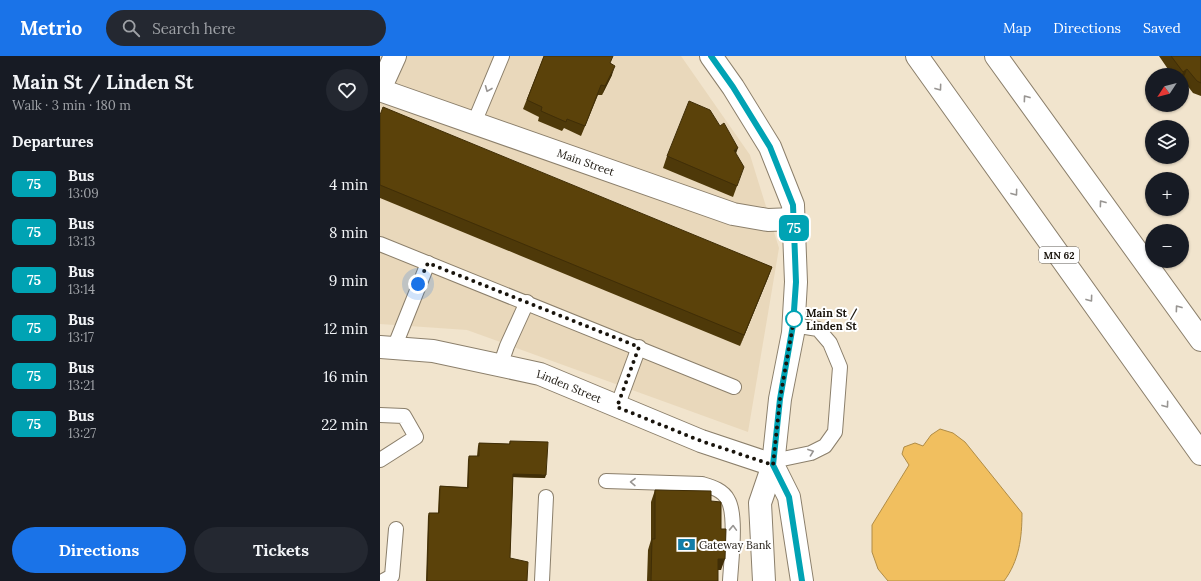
<!DOCTYPE html>
<html lang="en">
<head>
<meta charset="utf-8">
<style>
  body { margin:0; font-family:Lora,serif; background:#242831; color:#f1f3f6; height:100vh; display:flex; flex-direction:column; font-size:15px; white-space:nowrap }
  * { box-sizing:border-box; margin:0 }
  p { font-size:13px; color:#9ea1a6 }
  .icon { flex:none; width:22px; height:22px; fill:none; stroke:currentColor; stroke-width:2; stroke-linecap:round; stroke-linejoin:round }
  .map { position:relative; flex:1; overflow:hidden }
  .drawer { display:flex; flex-direction:column; background:#171b24; width:380px }
  .drawer>* { flex:none }
  .badge { padding:0 8px; border-radius:6px; font-size:14px; line-height:26px }
  .needle { width:26px; rotate:234deg }
  .buttons { position:absolute; left:765px; top:12px; display:grid; gap:8px }
  .buttons a { display:grid; place-items:center; width:44px; height:44px; border-radius:50%; background:#171b24; box-shadow:0 1px 3px #0004; font-size:20px }
  .you { position:absolute; width:20px; height:20px; margin:-10px; border:3px solid #fff; border-radius:50%; background:#1a73e8; box-shadow:0 0 0 6px #1a73e833 }
  .map>.badge { position:absolute; translate:-50% -50%; box-shadow:0 0 0 2px #fff }
  h2 { padding:0 12px; font-size:15px; line-height:36px }
  .round { display:grid; place-items:center; flex:none; width:42px; height:42px; border-radius:21px; background:#242831 }
  .overview { display:flex; align-items:center; justify-content:space-between; height:68px; padding:0 12px }
  h1 { font-size:19px; font-weight:700; line-height:30px }
  .action { display:flex; gap:8px; margin-top:auto; padding:8px 12px }
  .action a { flex:1; height:46px; border-radius:24px; background:#1a73e8; color:#fff; font-size:16px; font-weight:700; line-height:46px; text-align:center }
  .action a+a { background:#242831; color:#f1f3f6 }
  ul { padding:0; list-style:none }
  li { display:flex; align-items:center; gap:12px; height:48px; padding:0 12px }
  li div { flex:1 }
  li b { display:block; font-size:15px }
  li em { font-style:normal }
  li .badge { min-width:44px; font-weight:700; text-align:center }
  header { display:flex; align-items:center; gap:24px; box-sizing:border-box; height:56px; padding:0 20px; background:#1a73e8; color:#fff }
  header strong { font-size:19px }
  nav { display:flex; gap:22px; margin-inline-start:auto; font-size:14px }
  .search { width:280px; height:36px; background:#242831; display:flex; align-items:center; gap:10px; box-sizing:border-box; padding:0 14px; border-radius:22px; color:#9ea1a6; font-size:15px }
  main { display:flex; flex:1; min-height:0 }
  .map>svg:first-child { display:block }
</style>
</head>
<body>
<header>
<strong>Metrio</strong>
<div class="search"><svg class="icon" aria-label="search" viewBox="0 0 24 24"><circle cx="10" cy="10" r="6"/><path d="M15 15l6 6"/></svg>Search here</div>
<nav><a>Map</a><a>Directions</a><a>Saved</a></nav>
</header>
<main>
<section class="drawer">
<div class="overview"><div><h1>Main St / Linden St</h1><p>Walk · 3 min · 180 m</p></div><a class="round"><svg class="icon" aria-label="heart" viewBox="0 0 24 24"><path d="M12 20l-8-8c-3-5 5-10 8-4 3-6 11-1 8 4z"/></svg></a></div>
<h2>Departures</h2>
<ul>
<li><span class="badge" style="background:#00a3b4;color:#fff">75</span><div><b>Bus</b><p>13:09</p></div><em>4 min</em></li>
<li><span class="badge" style="background:#00a3b4;color:#fff">75</span><div><b>Bus</b><p>13:13</p></div><em>8 min</em></li>
<li><span class="badge" style="background:#00a3b4;color:#fff">75</span><div><b>Bus</b><p>13:14</p></div><em>9 min</em></li>
<li><span class="badge" style="background:#00a3b4;color:#fff">75</span><div><b>Bus</b><p>13:17</p></div><em>12 min</em></li>
<li><span class="badge" style="background:#00a3b4;color:#fff">75</span><div><b>Bus</b><p>13:21</p></div><em>16 min</em></li>
<li><span class="badge" style="background:#00a3b4;color:#fff">75</span><div><b>Bus</b><p>13:27</p></div><em>22 min</em></li>
</ul>
<div class="action"><a>Directions</a><a>Tickets</a></div>
</section>
<div class="map">
<svg width="821" height="525" viewBox="0 0 821 525">
  <rect width="100%" height="100%" fill="#f1e4cd"/>
  <path fill="#e9d8bb" d="M0 0H301L370 99 399 192 368 376 87 274 0 268Z"/>
  <path fill="#f1bf5f" stroke="#b08c46" d="M560 373 573 377 585 386 642 457C642 482 639 505 624 525H508L498 513 492 496V469L529 409 522 398 524 391 535 387 543 390 551 379Z"/>
  <g fill="none" stroke-linecap="round" stroke-linejoin="round">
    <defs>
      <g id="service">
        <path d="M94 67 122 0"/>
        <path d="M0 188 354 331"/>
        <path d="M14 292 48 207"/>
        <path d="M120 310 127 290 147 246"/>
        <path d="M237 351 259 291"/>
        <path d="M0 359 24 360 36 381 0 404"/>
        <path d="M393 405 431 397 445 390 455 376 460 311 450 287 438 273 413 269"/>
        <path d="M226 425 322 428C332 431 343 434 348 444 357 459 351 506 350 525"/>
        <path d="M3 525 12 520 16 473"/>
        <path d="M162 525 166 441"/>
      </g>
      <g id="minor">
        <path d="M0 33 15 0"/>
        <path id="s1" d="M0 34 353 158 388 164 414 163"/>
        <path id="s2" d="M0 291 53 295 160 318 321 385 393 409"/>
      </g>
      <g id="tertiary">
        <path d="M331 0 353 31 390 91 413 149 416 226 413 277 400 343 393 409 380 447 384 525"/>
        <path d="M393 409 409 441 422 525"/>
      </g>
      <g id="trunk">
        <path d="M537 0 821 398"/>
        <path d="M616 0 821 284"/>
      </g>
    </defs>
    <use href="#service" stroke="#8b7f6b" stroke-width="16"/>
    <use href="#minor" stroke="#8b7f6b" stroke-width="24"/>
    <use href="#tertiary" stroke="#8b7f6b" stroke-width="24"/>
    <use href="#trunk" stroke="#8b7f6b" stroke-width="24"/>
    <use href="#service" stroke="#fff" stroke-width="14"/>
    <use href="#minor" stroke="#fff" stroke-width="22"/>
    <use href="#tertiary" stroke="#fff" stroke-width="22"/>
    <use href="#trunk" stroke="#fff" stroke-width="22"/>
  </g>
  <g fill="#4e3909">
    <path d="M164 0 231 7 232 19 222 39H218L201 80 184 72 182 75 158 65 159 61 143 53Z"/>
    <path d="M779 0H821V40L813 37 803 24 802 19H792Z"/>
    <path d="M0 59 392 211 360 290 0 142Z"/>
    <path d="M356 97 357 130 353 141 283 112 287 100Z"/>
    <path d="M130 385 165 422 133 421 130 502 147 525H46L48 460 49 457H58L59 434 60 430 87 431 88 404 89 400H97L98 390 99 387 129 388Z"/>
    <path d="M275 434 331 445 341 514H338V525H267L268 494 271 484V446Z"/>
  </g>
  <g fill="#402e07">
    <path d="M235 10 232 19 222 39 225 30Z"/>
    <path d="M807 13 803 24 802 25V19L803 16Z"/>
    <path d="M358 92 354 103V94Z"/>
    <path d="M392 211 388 222 360 290 364 279Z"/>
    <path d="M133 418 166 419 165 422 132 421Z"/>
    <path d="M338 503H345L341 514H334Z"/>
  </g>
  <g fill="#5b420a" stroke="#402e07">
    <path d="M164 0H233L230 7 235 10 225 30 221 29 205 70 187 63 186 66 161 55 162 51 147 44Z"/>
    <path d="M791 0H821V27L817 25 807 13 803 16Z"/>
    <path d="M309 45 330 54 340 70 344 67 358 92 354 94 364 111 357 130 287 100Z"/>
    <path d="M3 51 392 211 364 279 0 129V59Z"/>
    <path d="M130 385 168 386 166 419 133 418 130 502 148 506 147 525H47L49 457H59L60 430 88 432 89 400H99V387L130 388Z"/>
    <path d="M275 434 331 435V445L341 446V473H346L345 503H338V525H271L272 483H275Z"/>
  </g>
  <defs><path id="oneway-chevron" d="M-2-3.5L2.5 0L-2 3.5" fill="none" stroke-width="1.6" stroke-linecap="round" stroke-linejoin="round"/></defs>
  <g stroke="#989592">
    <use href="#oneway-chevron" transform="translate(559 32) rotate(54)"/>
    <use href="#oneway-chevron" transform="translate(108 33) rotate(112)"/>
    <use href="#oneway-chevron" transform="translate(646 42) rotate(-126)"/>
    <use href="#oneway-chevron" transform="translate(635 137) rotate(54)"/>
    <use href="#oneway-chevron" transform="translate(722 147) rotate(-126)"/>
    <use href="#oneway-chevron" transform="translate(710 243) rotate(54)"/>
    <use href="#oneway-chevron" transform="translate(798 252) rotate(-126)"/>
    <use href="#oneway-chevron" transform="translate(786 349) rotate(54)"/>
    <use href="#oneway-chevron" transform="translate(431 396) rotate(-20)"/>
    <use href="#oneway-chevron" transform="translate(253 426) rotate(-179)"/>
    <use href="#oneway-chevron" transform="translate(353 472) rotate(-88)"/>
  </g>
  <g fill="none" stroke-linecap="round" stroke-linejoin="round">
    <defs>
      <path id="line" d="M331 0 353 31 390 91 413 149 416 226 413 269 400 343 393 409 409 441 422 525"/>
    </defs>
    <use href="#line" stroke="#fff" stroke-width="9"/>
    <use href="#line" stroke="#00a3b4" stroke-width="6"/>
    <path stroke="#19140c" stroke-width="4" stroke-dasharray="0 7.2" d="M38 228 48 207 259 291 237 351 321 385 393 409 400 343 414 263"/>
  </g>
  <defs>
    <symbol id="bank-bare" viewBox="-9 -9 18 18"><path d="M-6-4H6V4H-6ZM0-2.3a2.3 2.3 0 1 0 0 4.6a2.3 2.3 0 1 0 0-4.6Z" fill="#137da7" stroke="#fff" stroke-width="2.5" paint-order="stroke"/></symbol>
  </defs>
  <g fill-rule="evenodd">
    <use href="#bank-bare" x="294" y="476" width="25" height="25"/>
  </g>
  <circle fill="#fff" stroke="#00a3b4" stroke-width="2" cx="414" cy="263" r="8"/>
  <g text-anchor="middle" dominant-baseline="central" stroke-width="4" stroke-linejoin="round" paint-order="stroke">
    <rect fill="#fff" stroke="#5e5a55" stroke-width="1" x="659" y="191" width="40" height="16" rx="3"/>
    <g font-size="10" font-weight="bold" fill="#19140c">
      <text x="679" y="199">MN 62</text>
    </g>
    <g font-size="11" fill="#19140c" stroke="#fff">
      <text stroke="none"><textPath href="#s1" startOffset="218">Main Street</textPath></text>
      <text stroke="none"><textPath href="#s2" startOffset="194">Linden Street</textPath></text>
    </g>
    <g font-size="11" font-weight="bold" fill="#19140c" stroke="#fff" text-anchor="start">
      <text x="426" y="257">Main St /<tspan x="426" dy="13">Linden St</tspan></text>
    </g>
    <g font-size="11" fill="#19140c" stroke="#fff" text-anchor="start">
      <text x="319" y="489">Gateway Bank</text>
    </g>
  </g>
</svg>
<div class="buttons">
<a><svg class="needle" viewBox="-14 -14 28 28"><path d="M0-13l5 13h-10z" fill="#e53935"/><path d="M0 13l5-13h-10z" fill="#9ea1a6"/></svg></a>
<a><svg class="icon" aria-label="layers" viewBox="0 0 24 24"><path d="M12 4l9 5-9 5-9-5zM3 14l9 5 9-5"/></svg></a>
<a>+</a>
<a>−</a>
</div>
<div class="you" style="left:38px;top:228px"></div>
<b class="badge" style="left:414px;top:172px;background:#00a3b4;color:#fff">75</b>
</div>
</main>
</body>
</html>
